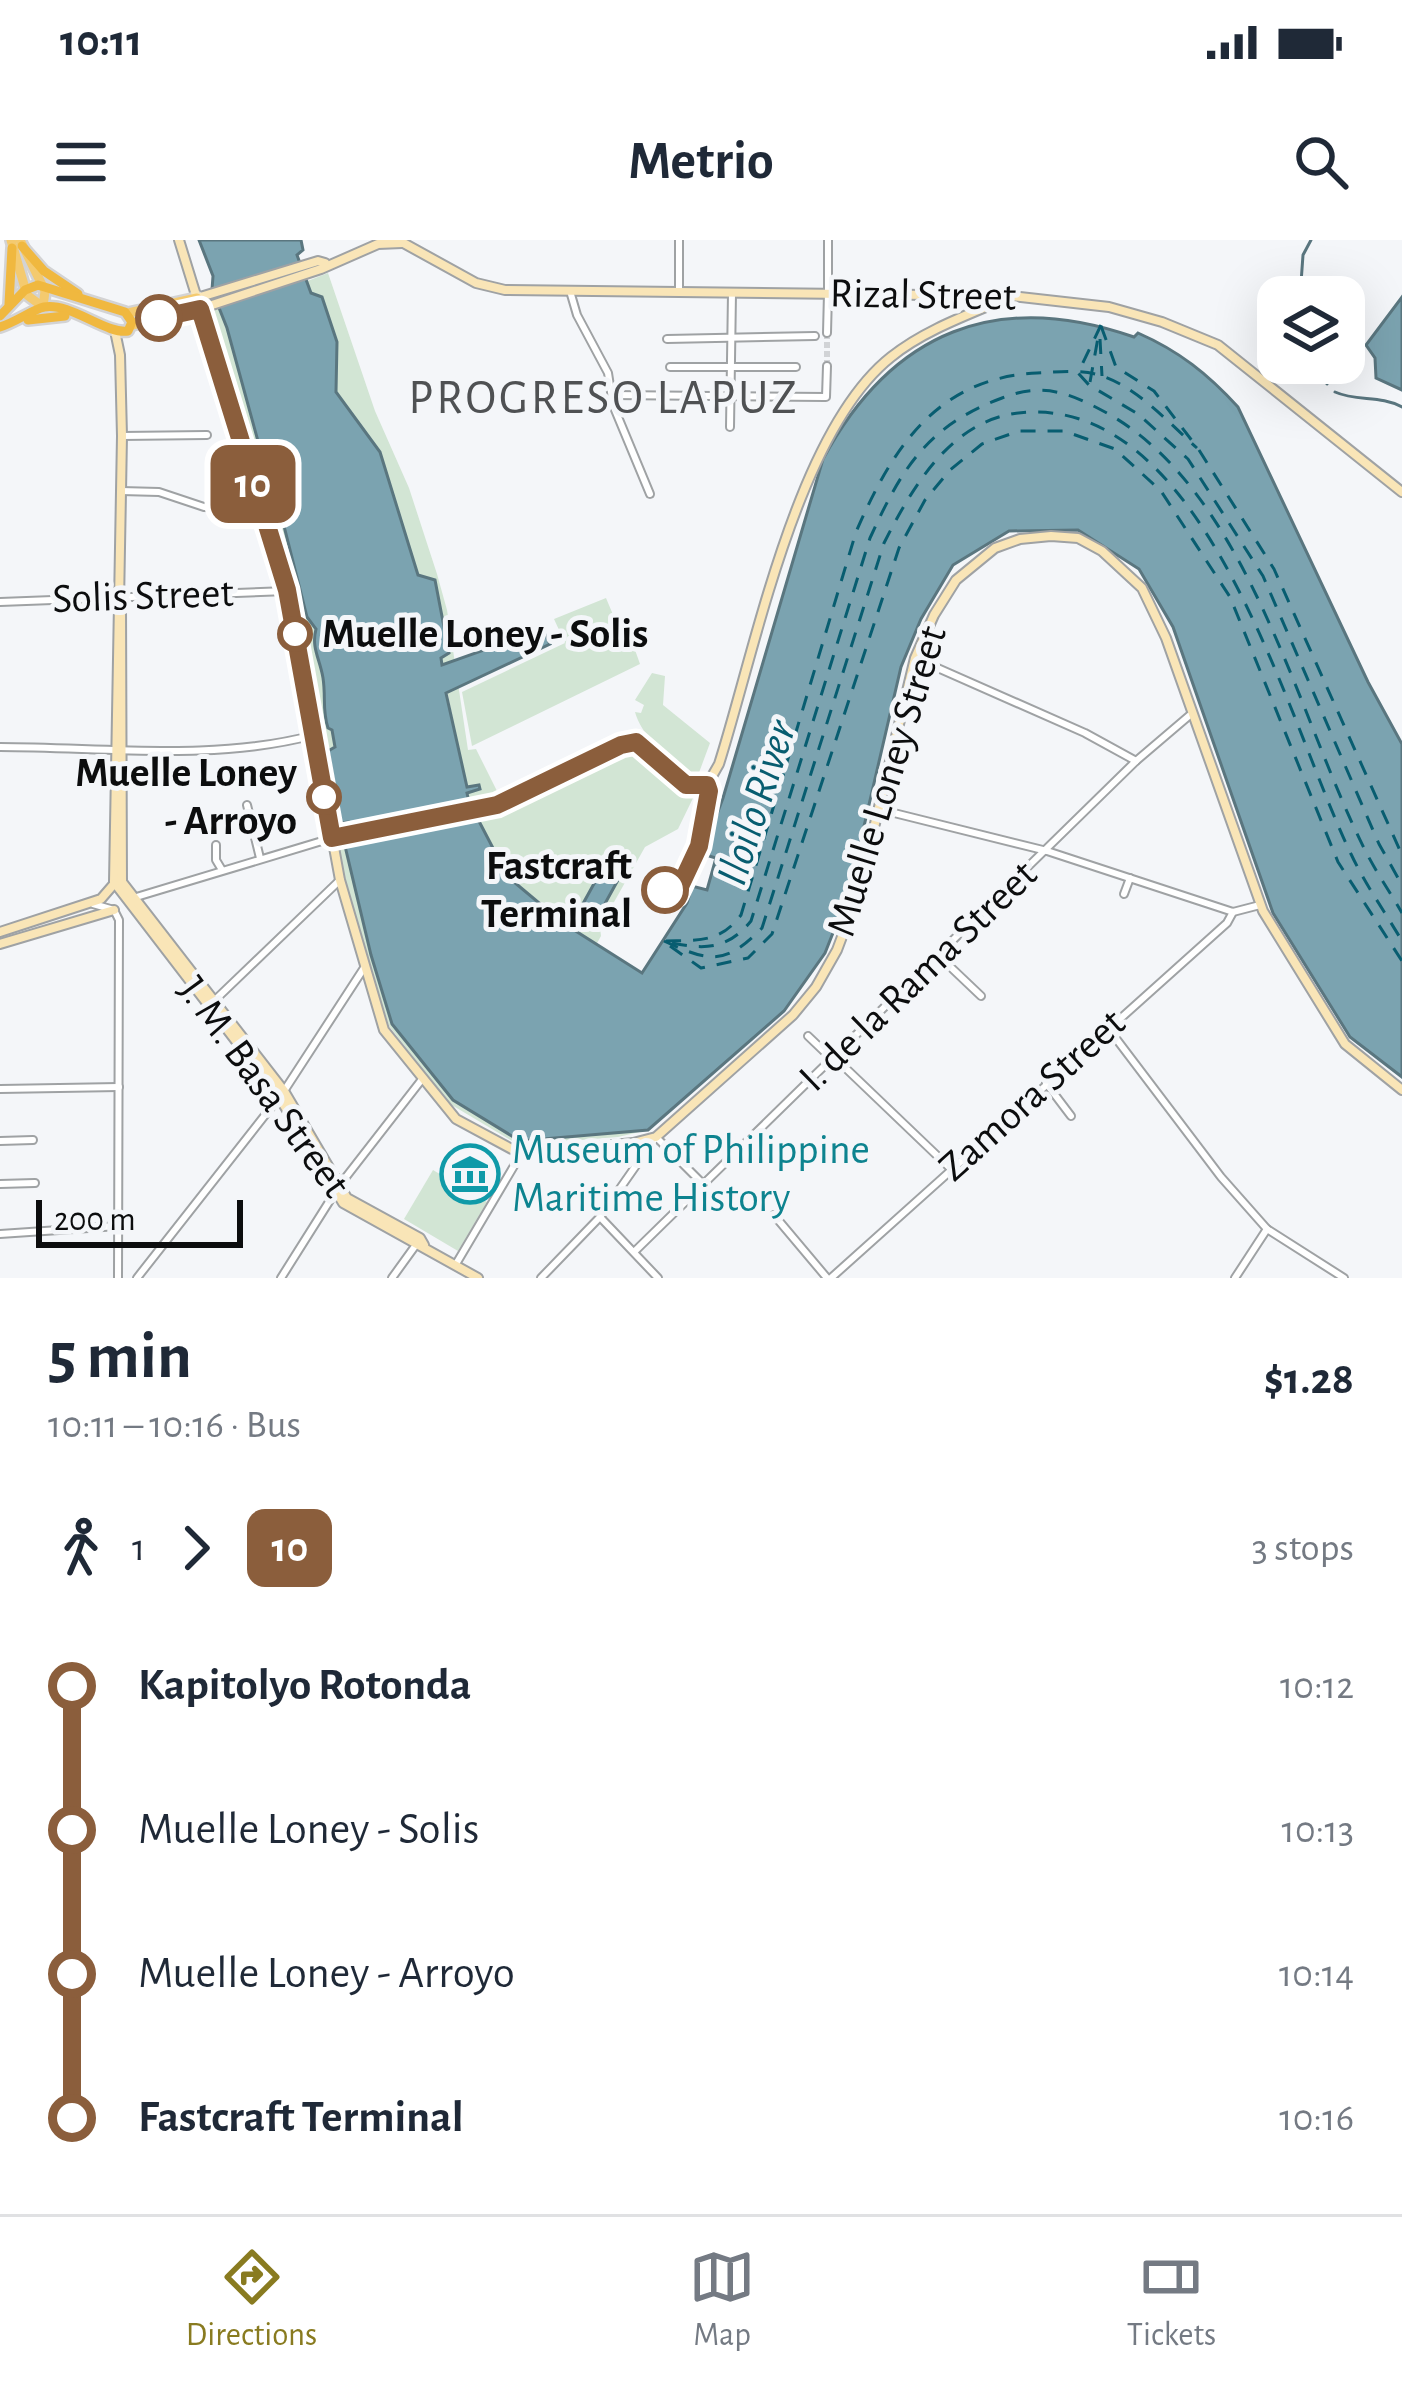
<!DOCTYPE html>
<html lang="en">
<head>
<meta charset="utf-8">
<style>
  body { margin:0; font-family:"Alegreya Sans",sans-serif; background:#f6f6f7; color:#1f2937; height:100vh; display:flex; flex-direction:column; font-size:45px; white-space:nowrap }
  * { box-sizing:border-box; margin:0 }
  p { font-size:39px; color:#747a83 }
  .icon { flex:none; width:66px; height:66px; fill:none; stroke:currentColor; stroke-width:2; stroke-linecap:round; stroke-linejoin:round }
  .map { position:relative; height:1038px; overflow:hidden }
  .drawer { display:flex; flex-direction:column; background:#fff; flex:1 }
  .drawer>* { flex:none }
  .badge { padding:0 24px; border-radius:18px; font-size:42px; line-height:78px }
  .buttons { position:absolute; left:1257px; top:36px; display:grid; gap:24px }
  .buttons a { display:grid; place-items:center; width:108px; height:108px; border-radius:24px; background:#fff; box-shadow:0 12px 48px #0002; font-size:60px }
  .scale { position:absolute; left:36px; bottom:30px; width:207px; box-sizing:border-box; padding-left:12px; border:6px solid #0c0d0e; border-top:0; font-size:33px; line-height:42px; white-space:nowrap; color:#0c0d0e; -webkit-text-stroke:9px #f4f6f9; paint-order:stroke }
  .map>.badge { position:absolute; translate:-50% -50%; box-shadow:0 0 0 6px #fff }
  .legs { display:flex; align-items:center; gap:18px; height:132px; padding:0 48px; font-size:39px }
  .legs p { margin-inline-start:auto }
  .head { display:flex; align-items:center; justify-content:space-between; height:204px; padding:0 48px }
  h1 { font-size:66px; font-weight:600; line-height:90px }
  ul { padding:0 48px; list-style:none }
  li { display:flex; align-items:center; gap:42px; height:144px; font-size:45px }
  li i { display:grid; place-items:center; width:18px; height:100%; margin:0 15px; background:currentColor }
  li i::after { content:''; width:30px; height:30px; margin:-15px; border:9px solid; border-radius:50%; background:#fff }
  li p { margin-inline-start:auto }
  li:first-child i { background:linear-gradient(#0000 50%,currentColor 0) }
  li:last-child i { background:linear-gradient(currentColor 50%,#0000 0) }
  .status { display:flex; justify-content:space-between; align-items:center; height:84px; padding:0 60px; background:#fff; direction:ltr }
  .status svg { height:33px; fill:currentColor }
  header { display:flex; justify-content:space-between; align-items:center; height:156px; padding:0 48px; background:#fff; font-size:54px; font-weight:600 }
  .menu { display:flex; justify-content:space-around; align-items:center; height:168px; border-top:3px solid #e0e1e3; background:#fff; font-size:33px; color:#747a83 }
  .menu a { display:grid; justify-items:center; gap:6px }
  .menu .active { color:#897b20 }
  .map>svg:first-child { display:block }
</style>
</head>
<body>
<div class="status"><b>10:11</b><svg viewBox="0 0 49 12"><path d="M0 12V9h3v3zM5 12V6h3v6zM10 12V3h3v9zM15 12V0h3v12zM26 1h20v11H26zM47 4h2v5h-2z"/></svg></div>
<header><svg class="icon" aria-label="menu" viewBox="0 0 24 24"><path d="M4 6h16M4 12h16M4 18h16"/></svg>Metrio<svg class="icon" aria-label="search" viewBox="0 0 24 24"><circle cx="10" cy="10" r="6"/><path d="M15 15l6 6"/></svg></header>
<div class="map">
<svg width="1402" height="1038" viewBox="0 0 1402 1038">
  <rect width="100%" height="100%" fill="#f4f6f9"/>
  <g fill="#d2e5d4">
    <path d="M328 33 375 171 409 248 437 334 447 370 468 510 476 509 500 557 469 563 467 553 479 549 467 548 463 532 426 341 418 335 380 212 336 152 338 116 305 42Z"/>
    <path d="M218 68 227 88 273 256 284 266 304 362 316 389 335 507 342 583 349 581 351 588 335 585 287 340 209 70Z"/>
    <path d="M606 358 614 377 623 376 640 424 472 506 462 452 565 403 554 379Z"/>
    <path d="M652 433 665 436 663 465 710 503 697 538C675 526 642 498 635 472L641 473 644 465 635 460Z"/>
    <path d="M633 507 674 546 695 554 678 589 645 607 600 687 601 696 596 705 508 637 476 579Z"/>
    <path d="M344 598H353L354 602 345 607 371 715 392 784 520 901 648 890 618 897 519 905 450 864 389 786 353 675 338 606Z"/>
    <path d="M433 930 487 962 458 1011 404 979Z"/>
  </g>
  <g fill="#7ba3b0" stroke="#5a767f" stroke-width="3">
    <path d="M199 0H301L303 10 297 15 311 53 322 57 337 102 336 152 380 212 418 335 435 340 449 413 441 418 442 425 543 389 550 404 446 453 467 547 479 545 480 549 467 553 469 562 508 637 563 683 642 733 687 663 692 646 707 650 716 618 702 614 723 558 823 219C892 91 997 49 1134 97L1138 93C1179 111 1208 134 1238 167L1368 442 1402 504V837L1350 797 1273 673 1173 387 1139 329 1078 290 1009 291 953 325 921 379 901 427 848 655 825 713 784 771 648 890 520 901 453 860 392 784 371 715 345 606 354 601 349 582 341 583 328 511 335 507 332 490 328 488C322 470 326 457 323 438 320 419 311 408 316 389L307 377 283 282 284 267 273 256 227 88 212 50 213 36Z"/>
    <path d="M1402 57V150L1376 138 1375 118 1366 105Z"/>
    <path d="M612 611 629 620 591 689 574 680Z"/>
  </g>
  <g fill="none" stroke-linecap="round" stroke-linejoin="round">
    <g stroke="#5a767f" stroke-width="3">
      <path d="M1300 57 1303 15 1311 0"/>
      <path d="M1312 123 1327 144"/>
      <path d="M1335 152C1357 162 1380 155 1402 167"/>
    </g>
    <g stroke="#085d70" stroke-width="3" stroke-dasharray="15 12" stroke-linecap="butt">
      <path d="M1101 85 1078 133 1089 145 1138 174 1188 219 1263 336 1379 604 1402 645"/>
      <path d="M1101 86 1116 127 1154 151 1193 202"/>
      <path d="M1100 99 1102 136"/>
      <path d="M1090 142 1099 92"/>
      <path d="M1199 210 1274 329 1402 615"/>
      <path d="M664 701C709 722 725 726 762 688L884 303C915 242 956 172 1033 172 1211 170 1288 484 1351 614 1365 644 1385 672 1402 701"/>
      <path d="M666 701C699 700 720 703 741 675L856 292C892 209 936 138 1037 133 1058 132 1082 129 1102 136 1138 148 1169 183 1197 208"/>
      <path d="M672 703C706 710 728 709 751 681L870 298C902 228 927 186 1002 158 1043 142 1070 153 1105 172 1248 250 1296 473 1365 610 1376 632 1390 652 1402 673"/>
      <path d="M670 706 701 728 748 718 772 694 899 308 925 260 950 230 982 204 1019 191H1064L1115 209 1161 251 1230 357 1338 622 1402 721"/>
    </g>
    <path stroke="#d1d3d6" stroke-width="6" stroke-dasharray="6 3" stroke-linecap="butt" d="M827 126V93"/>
    <defs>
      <g id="minor">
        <path d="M679 0V52"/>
        <path d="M570 51 577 75 608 133 613 165 650 254"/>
        <path d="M827 93 828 53"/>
        <path d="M667 99 815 96"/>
        <path d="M670 127H796"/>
        <path d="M612 155 826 157 827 126"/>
        <path d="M730 187 732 53"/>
        <path d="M122 196 207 195"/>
        <path d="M121 251 159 252 204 267 261 270"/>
        <path d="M0 362 287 351"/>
        <path d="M915 418 1085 493 1136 521"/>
        <path d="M247 565 260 618"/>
        <path d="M216 605V620L222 630"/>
        <path d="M1124 654 1130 638"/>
        <path d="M940 717 981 756"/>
        <path d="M214 761 340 640"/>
        <path d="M1108 788 1221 937 1267 989 1344 1038"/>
        <path d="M808 796 832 819"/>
        <path d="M834 817 950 928"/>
        <path d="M1046 843 1071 876"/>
        <path d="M0 849 119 847"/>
        <path d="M0 901 33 900"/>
        <path d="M0 944 35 943"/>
        <path d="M774 975 827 1038"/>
        <path d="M600 977 658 1038"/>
        <path d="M634 1012 1136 521 1190 475"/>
        <path d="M456 1024 521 914"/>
        <path d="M137 1038 284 851 364 728"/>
        <path d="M281 1038 339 946 423 838"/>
        <path d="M392 1038 418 1002"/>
        <path d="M541 1038 600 977 656 897 702 943"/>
        <path d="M1235 1038 1267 989"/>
      </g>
      <g id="tertiary">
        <path d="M828 0V53"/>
        <path d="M0 507C103 507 213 522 314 495"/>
        <path d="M878 569 1047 611 1233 672 1260 665"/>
        <path d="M133 658 332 598"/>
        <path d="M93 664 114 670 119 680 118 1038"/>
        <path d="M0 994 118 986"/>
        <path d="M831 1038 1227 683 1233 672"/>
      </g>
      <g id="secondary">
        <path d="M179 0 287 351 340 640 384 790 456 879 521 914 633 903 656 897 793 775 816 747 837 710 858 654 915 418 934 375 956 340 995 308 1020 299 1051 296 1078 298 1102 311 1142 348 1166 398 1263 671 1345 804 1402 850"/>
        <path d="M398 0 476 43 505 50 1012 56 1109 67 1162 82 1218 105 1402 252"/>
        <path d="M197 58 318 21 325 23"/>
        <path d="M200 69 321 29 378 4 402 3"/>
        <path d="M115 91 120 115 122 196 114 642 279 857 343 963 478 1038"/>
        <path d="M121 365 122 642 284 851 347 958 420 998 424 1005"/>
        <path d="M332 598 497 565 630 502 649 509 686 545H707L719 524C755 411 797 191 891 117 923 91 967 75 1005 59"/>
        <path d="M0 692 101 659 114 644"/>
        <path d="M0 704 114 670"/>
      </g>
      <g id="primary">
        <path d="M11 0 27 55 43 67"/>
        <path d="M20 0 45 51 43 67"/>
        <path d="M128 73 197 58"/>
        <path d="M132 85 200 69"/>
      </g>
      <g id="trunk">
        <path d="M22 6 44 31 78 54"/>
        <path d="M9 64 12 8"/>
        <path d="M0 76 25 50 38 45 125 72 132 82 128 91C107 95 70 62 44 67 34 69 14 83 0 87"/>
        <path d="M28 80 65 76"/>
      </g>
    </defs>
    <use href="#minor" stroke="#9fa2a4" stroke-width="10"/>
    <use href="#tertiary" stroke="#9fa2a4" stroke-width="10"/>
    <use href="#secondary" stroke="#9fa2a4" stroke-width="12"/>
    <use href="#primary" stroke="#d3d3d4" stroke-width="14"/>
    <use href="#trunk" stroke="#d3d3d4" stroke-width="14"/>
    <use href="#minor" stroke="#fff" stroke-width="6"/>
    <use href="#tertiary" stroke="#fff" stroke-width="6"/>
    <use href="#secondary" stroke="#f9e5b7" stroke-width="8"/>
    <use href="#primary" stroke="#f4ca6f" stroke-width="9"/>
    <use href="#trunk" stroke="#f0b83f" stroke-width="9"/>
  </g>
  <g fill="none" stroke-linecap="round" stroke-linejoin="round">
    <defs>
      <path id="line-1" d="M159 78 200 69 287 350 332 598 497 565 621 505 636 502 686 545H707L709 551 699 606 676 655 665 650"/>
    </defs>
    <use href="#line-1" stroke="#fff" stroke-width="27"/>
    <use href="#line-1" stroke="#8b5e3c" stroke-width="18"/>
  </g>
  <defs>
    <symbol id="museum-ring" viewBox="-11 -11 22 22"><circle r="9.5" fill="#f4f6f9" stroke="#0f9aa8" stroke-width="1.5"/><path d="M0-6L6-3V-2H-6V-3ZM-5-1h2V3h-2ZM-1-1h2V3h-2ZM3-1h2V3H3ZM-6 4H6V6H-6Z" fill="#0f9aa8"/></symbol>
  </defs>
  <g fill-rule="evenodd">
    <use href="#museum-ring" x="437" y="901" width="66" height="66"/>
  </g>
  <g fill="#fff" stroke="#8b5e3c" stroke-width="6">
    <circle cx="159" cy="78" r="21"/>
    <circle cx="295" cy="394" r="15"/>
    <circle cx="324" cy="557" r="15"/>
    <circle cx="665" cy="650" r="21"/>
  </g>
  <g text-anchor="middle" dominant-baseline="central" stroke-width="10" stroke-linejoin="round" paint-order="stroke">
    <g font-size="42" fill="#0c0d0e" stroke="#f4f6f9">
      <text transform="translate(923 55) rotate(1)">Rizal Street</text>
      <text transform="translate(143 356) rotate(-2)">Solis Street</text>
      <text transform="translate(887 541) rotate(-73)">Muelle Loney Street</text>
      <text transform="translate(918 736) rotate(-44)">I. de la Rama Street</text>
      <text transform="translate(264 847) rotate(54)">J. M. Basa Street</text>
      <text transform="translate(1032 855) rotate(-42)">Zamora Street</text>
    </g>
    <g font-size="42" font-weight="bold" fill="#0c0d0e" stroke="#f4f6f9" text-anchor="end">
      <text x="322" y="394" text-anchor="start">Muelle Loney - Solis</text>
      <text x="297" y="533">Muelle Loney<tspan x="297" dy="48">- Arroyo</tspan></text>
      <text x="632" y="626">Fastcraft<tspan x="632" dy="48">Terminal</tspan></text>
    </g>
    <g font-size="42" fill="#0d838f" stroke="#f4f6f9" text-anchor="start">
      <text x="512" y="910">Museum of Philippine<tspan x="512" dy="48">Maritime History</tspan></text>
    </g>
    <g font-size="45" font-style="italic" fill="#085d70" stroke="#f4f6f9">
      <text transform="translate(757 563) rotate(-72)">Iloilo River</text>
    </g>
    <g font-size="48" letter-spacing="3" fill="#4f5153" stroke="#f4f6f9">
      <text x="604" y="159">PROGRESO LAPUZ</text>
    </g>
  </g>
</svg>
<div class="buttons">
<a><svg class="icon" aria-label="layers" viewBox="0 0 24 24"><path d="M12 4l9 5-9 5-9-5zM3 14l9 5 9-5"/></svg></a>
</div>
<div class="scale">200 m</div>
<b class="badge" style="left:253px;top:244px;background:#8b5e3c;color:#fff">10</b>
</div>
<section class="drawer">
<div class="head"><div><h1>5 min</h1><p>10:11 – 10:16 · Bus</p></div><b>$1.28</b></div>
<div class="legs"><svg class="icon" aria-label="walk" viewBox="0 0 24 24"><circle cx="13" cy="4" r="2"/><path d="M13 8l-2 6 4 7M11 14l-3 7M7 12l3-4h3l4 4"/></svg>1<svg class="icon" aria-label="forward" viewBox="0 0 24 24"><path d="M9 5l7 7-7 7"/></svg><b class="badge" style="background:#8b5e3c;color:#fff">10</b><p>3 stops</p></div>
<ul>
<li><i style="color:#8b5e3c"></i><b>Kapitolyo Rotonda</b><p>10:12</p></li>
<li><i style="color:#8b5e3c"></i><span>Muelle Loney - Solis</span><p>10:13</p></li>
<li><i style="color:#8b5e3c"></i><span>Muelle Loney - Arroyo</span><p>10:14</p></li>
<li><i style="color:#8b5e3c"></i><b>Fastcraft Terminal</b><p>10:16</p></li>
</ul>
</section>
<nav class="menu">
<a class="active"><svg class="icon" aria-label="directions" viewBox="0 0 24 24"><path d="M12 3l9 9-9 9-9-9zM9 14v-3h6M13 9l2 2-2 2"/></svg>Directions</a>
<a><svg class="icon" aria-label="map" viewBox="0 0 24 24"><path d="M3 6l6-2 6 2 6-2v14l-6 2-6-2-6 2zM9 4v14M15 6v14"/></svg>Map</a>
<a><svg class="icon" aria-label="tickets" viewBox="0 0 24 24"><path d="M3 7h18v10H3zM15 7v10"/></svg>Tickets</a>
</nav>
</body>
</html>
